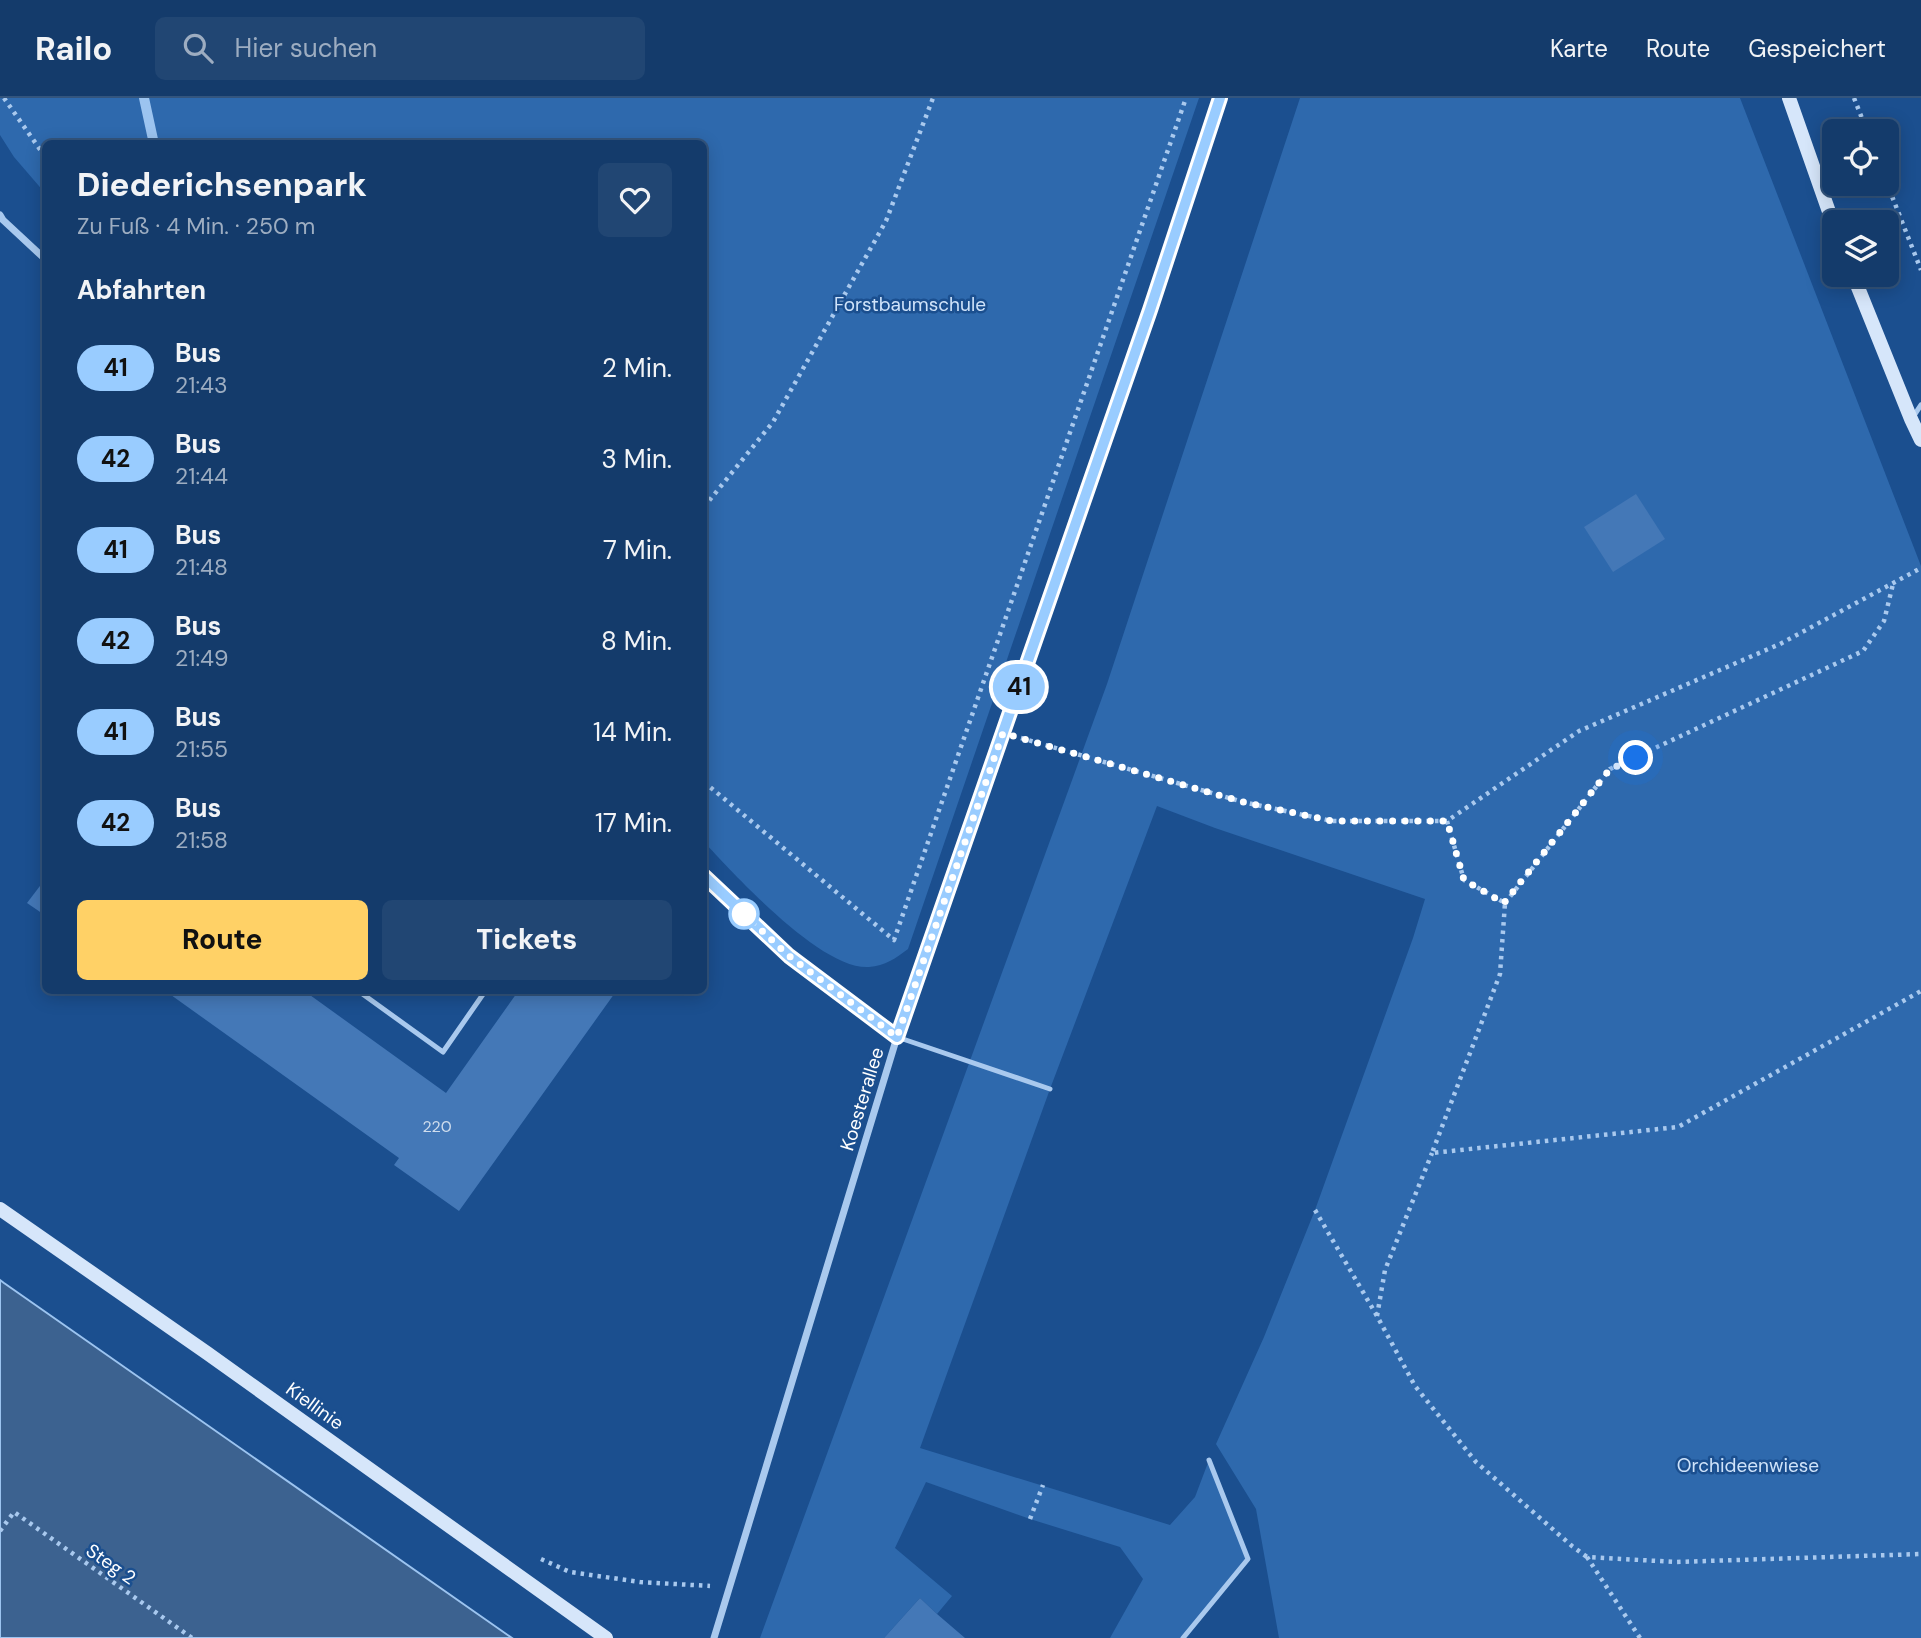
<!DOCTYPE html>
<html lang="de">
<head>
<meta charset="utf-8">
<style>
  body { margin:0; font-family:"DM Sans",sans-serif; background:#214673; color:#f1f3f6; height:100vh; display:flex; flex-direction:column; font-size:26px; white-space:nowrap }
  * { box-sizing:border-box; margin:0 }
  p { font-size:23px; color:#9dadc1 }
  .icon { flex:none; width:38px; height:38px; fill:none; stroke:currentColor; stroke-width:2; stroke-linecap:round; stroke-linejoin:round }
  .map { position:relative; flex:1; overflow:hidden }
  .sheet { position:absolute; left:42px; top:42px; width:665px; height:854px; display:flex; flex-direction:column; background:#143b6b; border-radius:10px; box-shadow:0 4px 18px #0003,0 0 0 2px #33557e }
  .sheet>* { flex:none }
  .badge { padding:0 14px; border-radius:23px; font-size:24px; line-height:46px }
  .tools { position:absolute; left:1822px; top:21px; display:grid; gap:14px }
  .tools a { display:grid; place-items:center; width:77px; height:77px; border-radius:10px; background:#143b6b; box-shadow:0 4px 18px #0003,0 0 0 2px #33557e; font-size:35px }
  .you { position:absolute; width:35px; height:35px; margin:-18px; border:5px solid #fff; border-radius:50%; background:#1a73e8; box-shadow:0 0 0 10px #1a73e833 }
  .map>.badge { position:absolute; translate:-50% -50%; box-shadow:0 0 0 4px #fff }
  h2 { padding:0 35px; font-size:26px; line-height:63px }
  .round { display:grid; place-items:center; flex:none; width:74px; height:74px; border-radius:10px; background:#214673 }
  .summary { display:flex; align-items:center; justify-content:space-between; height:119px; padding:0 35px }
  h1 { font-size:33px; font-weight:800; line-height:52px }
  .button { display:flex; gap:14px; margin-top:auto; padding:14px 35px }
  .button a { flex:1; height:80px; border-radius:10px; background:#ffd166; color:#111; font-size:28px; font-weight:800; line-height:80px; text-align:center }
  .button a+a { background:#214673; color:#f1f3f6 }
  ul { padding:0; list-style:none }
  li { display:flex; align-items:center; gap:21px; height:91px; padding:0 35px }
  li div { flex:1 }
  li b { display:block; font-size:26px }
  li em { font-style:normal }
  li .badge { min-width:77px; font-weight:700; text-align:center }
  header { display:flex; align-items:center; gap:42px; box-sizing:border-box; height:98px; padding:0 35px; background:#143b6b; border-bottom:2px solid #33557e }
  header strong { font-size:33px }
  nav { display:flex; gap:38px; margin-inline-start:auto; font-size:24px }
  .search { width:490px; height:63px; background:#214673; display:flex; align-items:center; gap:18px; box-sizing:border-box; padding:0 24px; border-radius:10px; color:#9dadc1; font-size:26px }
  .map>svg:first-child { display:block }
</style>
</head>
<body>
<header>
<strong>Railo</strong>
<div class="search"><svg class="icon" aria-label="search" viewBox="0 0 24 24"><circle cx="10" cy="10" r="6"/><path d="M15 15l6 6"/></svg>Hier suchen</div>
<nav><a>Karte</a><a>Route</a><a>Gespeichert</a></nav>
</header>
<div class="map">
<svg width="1921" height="1540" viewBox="0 0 1921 1540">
  <rect width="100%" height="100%" fill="#1b4f8f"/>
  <g fill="#2e69ad">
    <path d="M0 0H1199L908 851C896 860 885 868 869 869 821 872 736 778 704 744V46H46L45 95 14 59 0 37Z"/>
    <path d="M1300 0H1740L1921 468V1540H1279L1256 1411 1216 1346 1264 1239 1315 1112 1413 840 1425 801 1215 730 1157 708 1050 991 920 1350 1170 1427 1195 1399 1209 1362 1248 1461 1183 1540H1110L1143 1481 1120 1449 1030 1421 926 1384 895 1450 952 1498 937 1516 920 1500 884 1540H760L1107 586Z"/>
  </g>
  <path fill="#3c6290" stroke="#9cc4f0" stroke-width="2" d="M0 1182 4 1185 512 1540H0Z"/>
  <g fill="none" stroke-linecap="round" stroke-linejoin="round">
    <path stroke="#9cc4f0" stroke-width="10" d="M144 0 154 46"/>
  </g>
  <g fill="#4478b7">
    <path d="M1636 396 1665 441 1613 474 1584 429Z"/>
    <path d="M46 780V818L27 805Z"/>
    <path d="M164 892H303L446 995 519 892H617L459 1113 394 1067 399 1060Z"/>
    <path d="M920 1500 937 1516 965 1540H884Z"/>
  </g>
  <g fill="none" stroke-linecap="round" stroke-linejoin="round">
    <g stroke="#a9c9ee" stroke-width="4.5" stroke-dasharray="3.5 5" stroke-linecap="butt">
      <path d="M4 0 46 60"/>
      <path d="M1854 0 1867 33"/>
      <path d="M1886 83 1921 172"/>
      <path d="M704 409 773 324 886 123 933 0"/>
      <path d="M1021 640 1243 704 1332 723H1447L1579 633 1780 546 1921 470"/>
      <path d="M704 684 894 842 1186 0"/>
      <path d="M1447 723 1464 782 1505 805 1500 876 1432 1055 1678 1029 1921 893"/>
      <path d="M1505 805 1610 671 1863 553 1884 523 1893 486"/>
      <path d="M1315 1112 1377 1218 1415 1288 1476 1364 1572 1448 1587 1459"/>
      <path d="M1377 1218 1385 1172 1432 1055"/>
      <path d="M1030 1421 1043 1387"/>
      <path d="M0 1433 14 1414 192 1540"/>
      <path d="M541 1461 570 1474 640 1484 710 1488"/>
      <path d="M1640 1540 1587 1459 1676 1464 1921 1456"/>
    </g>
    <g stroke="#a9c9ee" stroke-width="5">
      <path d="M1913 319 1921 307"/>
      <path d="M357 892 443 954 486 892"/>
      <path d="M897 939 1050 991"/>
      <path d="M1183 1540 1248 1461 1209 1362"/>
    </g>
    <g stroke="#a9c9ee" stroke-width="7">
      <path d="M0 117 3 122 46 162"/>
      <path d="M704 778 789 857 897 939"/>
      <path d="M714 1540 897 939 1150 212 1220 0"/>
    </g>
    <g stroke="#d6e6fa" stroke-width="14">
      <path d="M1789 0 1834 128"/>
      <path d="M1853 177 1911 321 1921 342"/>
      <path d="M0 1111 207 1255 606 1540"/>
    </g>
  </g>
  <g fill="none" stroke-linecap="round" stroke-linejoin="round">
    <defs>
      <path id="line" d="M704 778 789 858 897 939 1150 212 1220 0"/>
    </defs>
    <use href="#line" stroke="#fff" stroke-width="16"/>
    <use href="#line" stroke="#9cf" stroke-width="10"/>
    <path stroke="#fff" stroke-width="7" stroke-dasharray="0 12.6" d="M744 816 789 858 897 939 1003 635 1243 704 1332 723H1447L1464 782 1504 805 1610 671 1636 660"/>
  </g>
  <circle fill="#fff" stroke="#9cf" stroke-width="3.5" cx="744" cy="816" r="14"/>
  <g text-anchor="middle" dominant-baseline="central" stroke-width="5" stroke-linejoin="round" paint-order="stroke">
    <g font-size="16" fill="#d0dded">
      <text x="437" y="1028">220</text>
    </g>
    <g font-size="19" fill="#cfe3fa" stroke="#1b4f8f">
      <text x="910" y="206">Forstbaumschule</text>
      <text x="1748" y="1367">Orchideenwiese</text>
    </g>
    <g font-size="19" fill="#fff" stroke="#1b4f8f">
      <text transform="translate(862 1001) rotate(-73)">Koesterallee</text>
      <text transform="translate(315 1308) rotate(36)">Kiellinie</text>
      <text transform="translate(111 1466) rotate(35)">Steg 2</text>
    </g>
  </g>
</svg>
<div class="tools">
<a><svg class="icon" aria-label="locate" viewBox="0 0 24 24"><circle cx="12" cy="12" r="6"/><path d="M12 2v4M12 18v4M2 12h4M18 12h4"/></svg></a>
<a><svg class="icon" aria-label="layers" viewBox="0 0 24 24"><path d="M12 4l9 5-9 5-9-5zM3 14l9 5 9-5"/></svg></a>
</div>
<div class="you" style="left:1636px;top:660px"></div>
<b class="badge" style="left:1019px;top:589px;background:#9cf;color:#111">41</b>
<section class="sheet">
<div class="summary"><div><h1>Diederichsenpark</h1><p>Zu Fuß · 4 Min. · 250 m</p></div><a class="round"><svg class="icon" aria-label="heart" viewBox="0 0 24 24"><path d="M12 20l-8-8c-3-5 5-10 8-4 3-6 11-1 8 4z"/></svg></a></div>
<h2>Abfahrten</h2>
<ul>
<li><span class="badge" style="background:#9cf;color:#111">41</span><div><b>Bus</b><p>21:43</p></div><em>2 Min.</em></li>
<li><span class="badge" style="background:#9cf;color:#111">42</span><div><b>Bus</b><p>21:44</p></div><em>3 Min.</em></li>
<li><span class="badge" style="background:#9cf;color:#111">41</span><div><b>Bus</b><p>21:48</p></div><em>7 Min.</em></li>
<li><span class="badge" style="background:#9cf;color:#111">42</span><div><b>Bus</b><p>21:49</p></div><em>8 Min.</em></li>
<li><span class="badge" style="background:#9cf;color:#111">41</span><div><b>Bus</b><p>21:55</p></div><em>14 Min.</em></li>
<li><span class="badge" style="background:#9cf;color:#111">42</span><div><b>Bus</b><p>21:58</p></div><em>17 Min.</em></li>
</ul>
<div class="button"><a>Route</a><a>Tickets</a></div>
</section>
</div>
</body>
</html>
